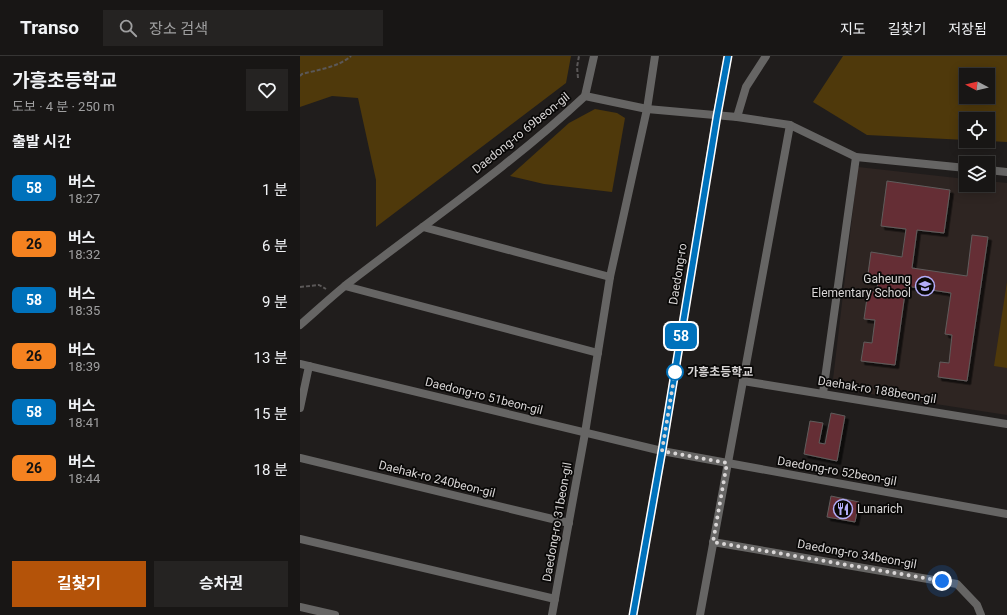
<!DOCTYPE html>
<html lang="ko">
<head>
<meta charset="utf-8">
<style>
  body { margin:0; font-family:Roboto,"Noto Sans KR",sans-serif; background:#252322; color:#f1f3f6; height:100vh; display:flex; flex-direction:column; font-size:15px; white-space:nowrap }
  * { box-sizing:border-box; margin:0 }
  p { font-size:13px; color:#9f9fa0 }
  .icon { flex:none; width:22px; height:22px; fill:none; stroke:currentColor; stroke-width:2; stroke-linecap:round; stroke-linejoin:round }
  .map { position:relative; flex:1; overflow:hidden }
  .sheet { display:flex; flex-direction:column; background:#181615; width:300px }
  .sheet>* { flex:none }
  .badge { padding:0 8px; border-radius:6px; font-size:14px; line-height:26px }
  .needle { width:26px; rotate:277deg }
  .fabs { position:absolute; left:659px; top:12px; display:grid; gap:8px }
  .fabs a { display:grid; place-items:center; width:36px; height:36px; border-radius:0px; background:#181615; box-shadow:0 2px 10px #0003,0 0 0 1px #363534; font-size:20px }
  .you { position:absolute; width:20px; height:20px; margin:-10px; border:3px solid #fff; border-radius:50%; background:#1a73e8; box-shadow:0 0 0 6px #1a73e833 }
  .map>.badge { position:absolute; translate:-50% -50%; box-shadow:0 0 0 2px #fff }
  h2 { padding:0 12px; font-size:15px; line-height:36px }
  .round { display:grid; place-items:center; flex:none; width:42px; height:42px; border-radius:0px; background:#252322 }
  .headline { display:flex; align-items:center; justify-content:space-between; height:68px; padding:0 12px }
  h1 { font-size:19px; font-weight:700; line-height:30px }
  .action { display:flex; gap:8px; margin-top:auto; padding:8px 12px }
  .action a { flex:1; height:46px; border-radius:0px; background:#b45309; color:#fff; font-size:16px; font-weight:700; line-height:46px; text-align:center }
  .action a+a { background:#252322; color:#f1f3f6 }
  ul { padding:0; list-style:none }
  li { display:flex; align-items:center; gap:12px; height:56px; padding:0 12px }
  li div { flex:1 }
  li b { display:block; font-size:15px }
  li em { font-style:normal }
  li .badge { min-width:44px; font-weight:700; text-align:center }
  header { display:flex; align-items:center; gap:24px; box-sizing:border-box; height:56px; padding:0 20px; background:#181615; border-bottom:1px solid #363534 }
  header strong { font-size:19px }
  nav { display:flex; gap:22px; margin-inline-start:auto; font-size:14px }
  .search { width:280px; height:36px; background:#252322; display:flex; align-items:center; gap:10px; box-sizing:border-box; padding:0 14px; border-radius:0px; color:#9f9fa0; font-size:15px }
  main { display:flex; flex:1; min-height:0 }
  .map>svg:first-child { display:block }
</style>
</head>
<body>
<header>
<strong>Transo</strong>
<div class="search"><svg class="icon" aria-label="search" viewBox="0 0 24 24"><circle cx="10" cy="10" r="6"/><path d="M15 15l6 6"/></svg>장소 검색</div>
<nav><a>지도</a><a>길찾기</a><a>저장됨</a></nav>
</header>
<main>
<section class="sheet">
<div class="headline"><div><h1>가흥초등학교</h1><p>도보 · 4 분 · 250 m</p></div><a class="round"><svg class="icon" aria-label="heart" viewBox="0 0 24 24"><path d="M12 20l-8-8c-3-5 5-10 8-4 3-6 11-1 8 4z"/></svg></a></div>
<h2>출발 시간</h2>
<ul>
<li><span class="badge" style="background:#0072bc;color:#fff">58</span><div><b>버스</b><p>18:27</p></div><em>1 분</em></li>
<li><span class="badge" style="background:#f58220;color:#111">26</span><div><b>버스</b><p>18:32</p></div><em>6 분</em></li>
<li><span class="badge" style="background:#0072bc;color:#fff">58</span><div><b>버스</b><p>18:35</p></div><em>9 분</em></li>
<li><span class="badge" style="background:#f58220;color:#111">26</span><div><b>버스</b><p>18:39</p></div><em>13 분</em></li>
<li><span class="badge" style="background:#0072bc;color:#fff">58</span><div><b>버스</b><p>18:41</p></div><em>15 분</em></li>
<li><span class="badge" style="background:#f58220;color:#111">26</span><div><b>버스</b><p>18:44</p></div><em>18 분</em></li>
</ul>
<div class="action"><a>길찾기</a><a>승차권</a></div>
</section>
<div class="map">
<svg width="707" height="559" viewBox="0 0 707 559">
  <defs>
    <filter id="shadow"><feDropShadow dx="3.5" dy="3.5" stdDeviation="0" flood-color="#0009"/></filter>
  </defs>
  <rect width="100%" height="100%" fill="#201d1c"/>
  <path fill="#2e2522" d="M558 111 666 123V129H688V125L707 127V359L532 332Z"/>
  <g fill="#4f390b" fill-rule="evenodd">
    <path d="M0 0H271L266 27 76 171V124L58 42 32 40 0 51Z"/>
    <path d="M543 0H707V86L688 85V63H666V84L567 79 513 46ZM666 19H688V41H666Z"/>
    <path d="M295 53 317 57 325 62 312 136 244 128 210 120 269 67Z"/>
    <path d="M707 226V312L694 310Z"/>
  </g>
  <g fill="#652f34" stroke="#605c5c" filter="url(#shadow)">
    <path d="M587 125 650 134 644 177 617 174 612 212 667 220 672 179 688 181 667 325 638 321 640 306 649 307 652 279 645 278 651 237 606 230 595 309 561 305 564 286 572 287 575 264 564 263 568 235 576 236 578 227 567 225 571 196 602 201 606 173 581 170Z"/>
    <path d="M531 357 545 360 537 405 504 398 510 365 523 367 519 387 525 388Z"/>
    <path d="M531 440 559 446 555 466 527 461Z"/>
  </g>
  <g fill="none" stroke-linecap="round" stroke-linejoin="round">
    <g stroke="#5b5858" stroke-width="2" stroke-dasharray="4 2" stroke-linecap="butt">
      <path d="M0 20 2 18C17 14 39 11 51 0"/>
      <path d="M278 22 277 11 279 0"/>
      <path d="M0 231 19 229 26 233"/>
    </g>
    <g stroke="#666564" stroke-width="8">
      <path d="M285 40 294 0"/>
      <path d="M437 61 446 31 466 0"/>
      <path d="M688 114 707 116"/>
      <path d="M123 171 310 221"/>
      <path d="M45 230 298 297"/>
      <path d="M0 269C15 256 30 242 46 229 126 167 211 109 285 40L347 53 437 61 490 69 556 101 666 112"/>
      <path d="M0 308 362 395 707 458"/>
      <path d="M443 325 707 368"/>
      <path d="M523 337 556 101"/>
      <path d="M0 352 9 310"/>
      <path d="M0 402 269 467"/>
      <path d="M0 483 255 543"/>
      <path d="M413 486 657 528 677 549 681 559"/>
      <path d="M0 551 35 559"/>
      <path d="M252 559 285 377 310 221 347 53 355 0"/>
      <path d="M400 559 490 69"/>
    </g>
    <path stroke="#908e8c" stroke-width="8" d="M333 559 362 395 417 59 428 0"/>
  </g>
  <g fill="none" stroke-linecap="round" stroke-linejoin="round">
    <defs>
      <path id="line" d="M333 559 362 395 417 60 428 0"/>
    </defs>
    <use href="#line" stroke="#fff" stroke-width="9"/>
    <use href="#line" stroke="#0072bc" stroke-width="6"/>
    <path stroke="#d9d6d6" stroke-width="4" stroke-dasharray="0 7.2" d="M375 316 362 395 427 407 413 486 642 525"/>
  </g>
  <defs>
    <symbol id="school-ring" viewBox="-11 -11 22 22"><circle r="9.5" fill="#090807" stroke="#b3adf9" stroke-width="1.5"/><path d="M0-5L7-2L0 1L-7-2ZM-4 1L0 2.5L4 1V4Q0 6-4 4Z" fill="#b3adf9"/></symbol>
    <symbol id="restaurant-ring" viewBox="-11 -11 22 22"><circle r="9.5" fill="#090807" stroke="#b3adf9" stroke-width="1.5"/><path d="M-5-6h1v4h1v-4h1v4h1v-4h1v5L-1.5 .5V6h-2V.5L-5-1ZM5-6V6H3V1.5H1.5Q1.5-4 5-6Z" fill="#b3adf9"/></symbol>
  </defs>
  <g fill-rule="evenodd">
    <use href="#school-ring" x="614" y="219" width="22" height="22"/>
    <use href="#restaurant-ring" x="532" y="442" width="22" height="22"/>
  </g>
  <circle fill="#fff" stroke="#0072bc" stroke-width="2" cx="375" cy="316" r="8"/>
  <g text-anchor="middle" dominant-baseline="central" stroke-width="3.5" stroke-linejoin="round" paint-order="stroke">
    <g font-size="12" fill="#d9d6d6" stroke="#090807">
      <text transform="translate(221 77) rotate(-39)">Daedong-ro 69beon-gil</text>
      <text transform="translate(378 218) rotate(-81)">Daedong-ro</text>
      <text transform="translate(577 334) rotate(9)">Daehak-ro 188beon-gil</text>
      <text transform="translate(184 340) rotate(14)">Daedong-ro 51beon-gil</text>
      <text transform="translate(537 415) rotate(10)">Daedong-ro 52beon-gil</text>
      <text transform="translate(137 423) rotate(14)">Daehak-ro 240beon-gil</text>
      <text transform="translate(257 466) rotate(-80)">Daedong-ro 31beon-gil</text>
      <text transform="translate(557 498) rotate(10)">Daedong-ro 34beon-gil</text>
    </g>
    <g font-size="12" fill="#d9d6d6" stroke="#090807" text-anchor="end">
      <text x="611" y="223">Gaheung<tspan x="611" dy="14">Elementary School</tspan></text>
      <text x="557" y="453" text-anchor="start">Lunarich</text>
    </g>
    <g font-size="12" font-weight="bold" fill="#d9d6d6" stroke="#090807" text-anchor="start">
      <text x="387" y="316">가흥초등학교</text>
    </g>
  </g>
</svg>
<div class="fabs">
<a><svg class="needle" viewBox="-14 -14 28 28"><path d="M0-13l5 13h-10z" fill="#e53935"/><path d="M0 13l5-13h-10z" fill="#9f9fa0"/></svg></a>
<a><svg class="icon" aria-label="locate" viewBox="0 0 24 24"><circle cx="12" cy="12" r="6"/><path d="M12 2v4M12 18v4M2 12h4M18 12h4"/></svg></a>
<a><svg class="icon" aria-label="layers" viewBox="0 0 24 24"><path d="M12 4l9 5-9 5-9-5zM3 14l9 5 9-5"/></svg></a>
</div>
<div class="you" style="left:642px;top:525px"></div>
<b class="badge" style="left:381px;top:280px;background:#0072bc;color:#fff">58</b>
</div>
</main>
</body>
</html>
